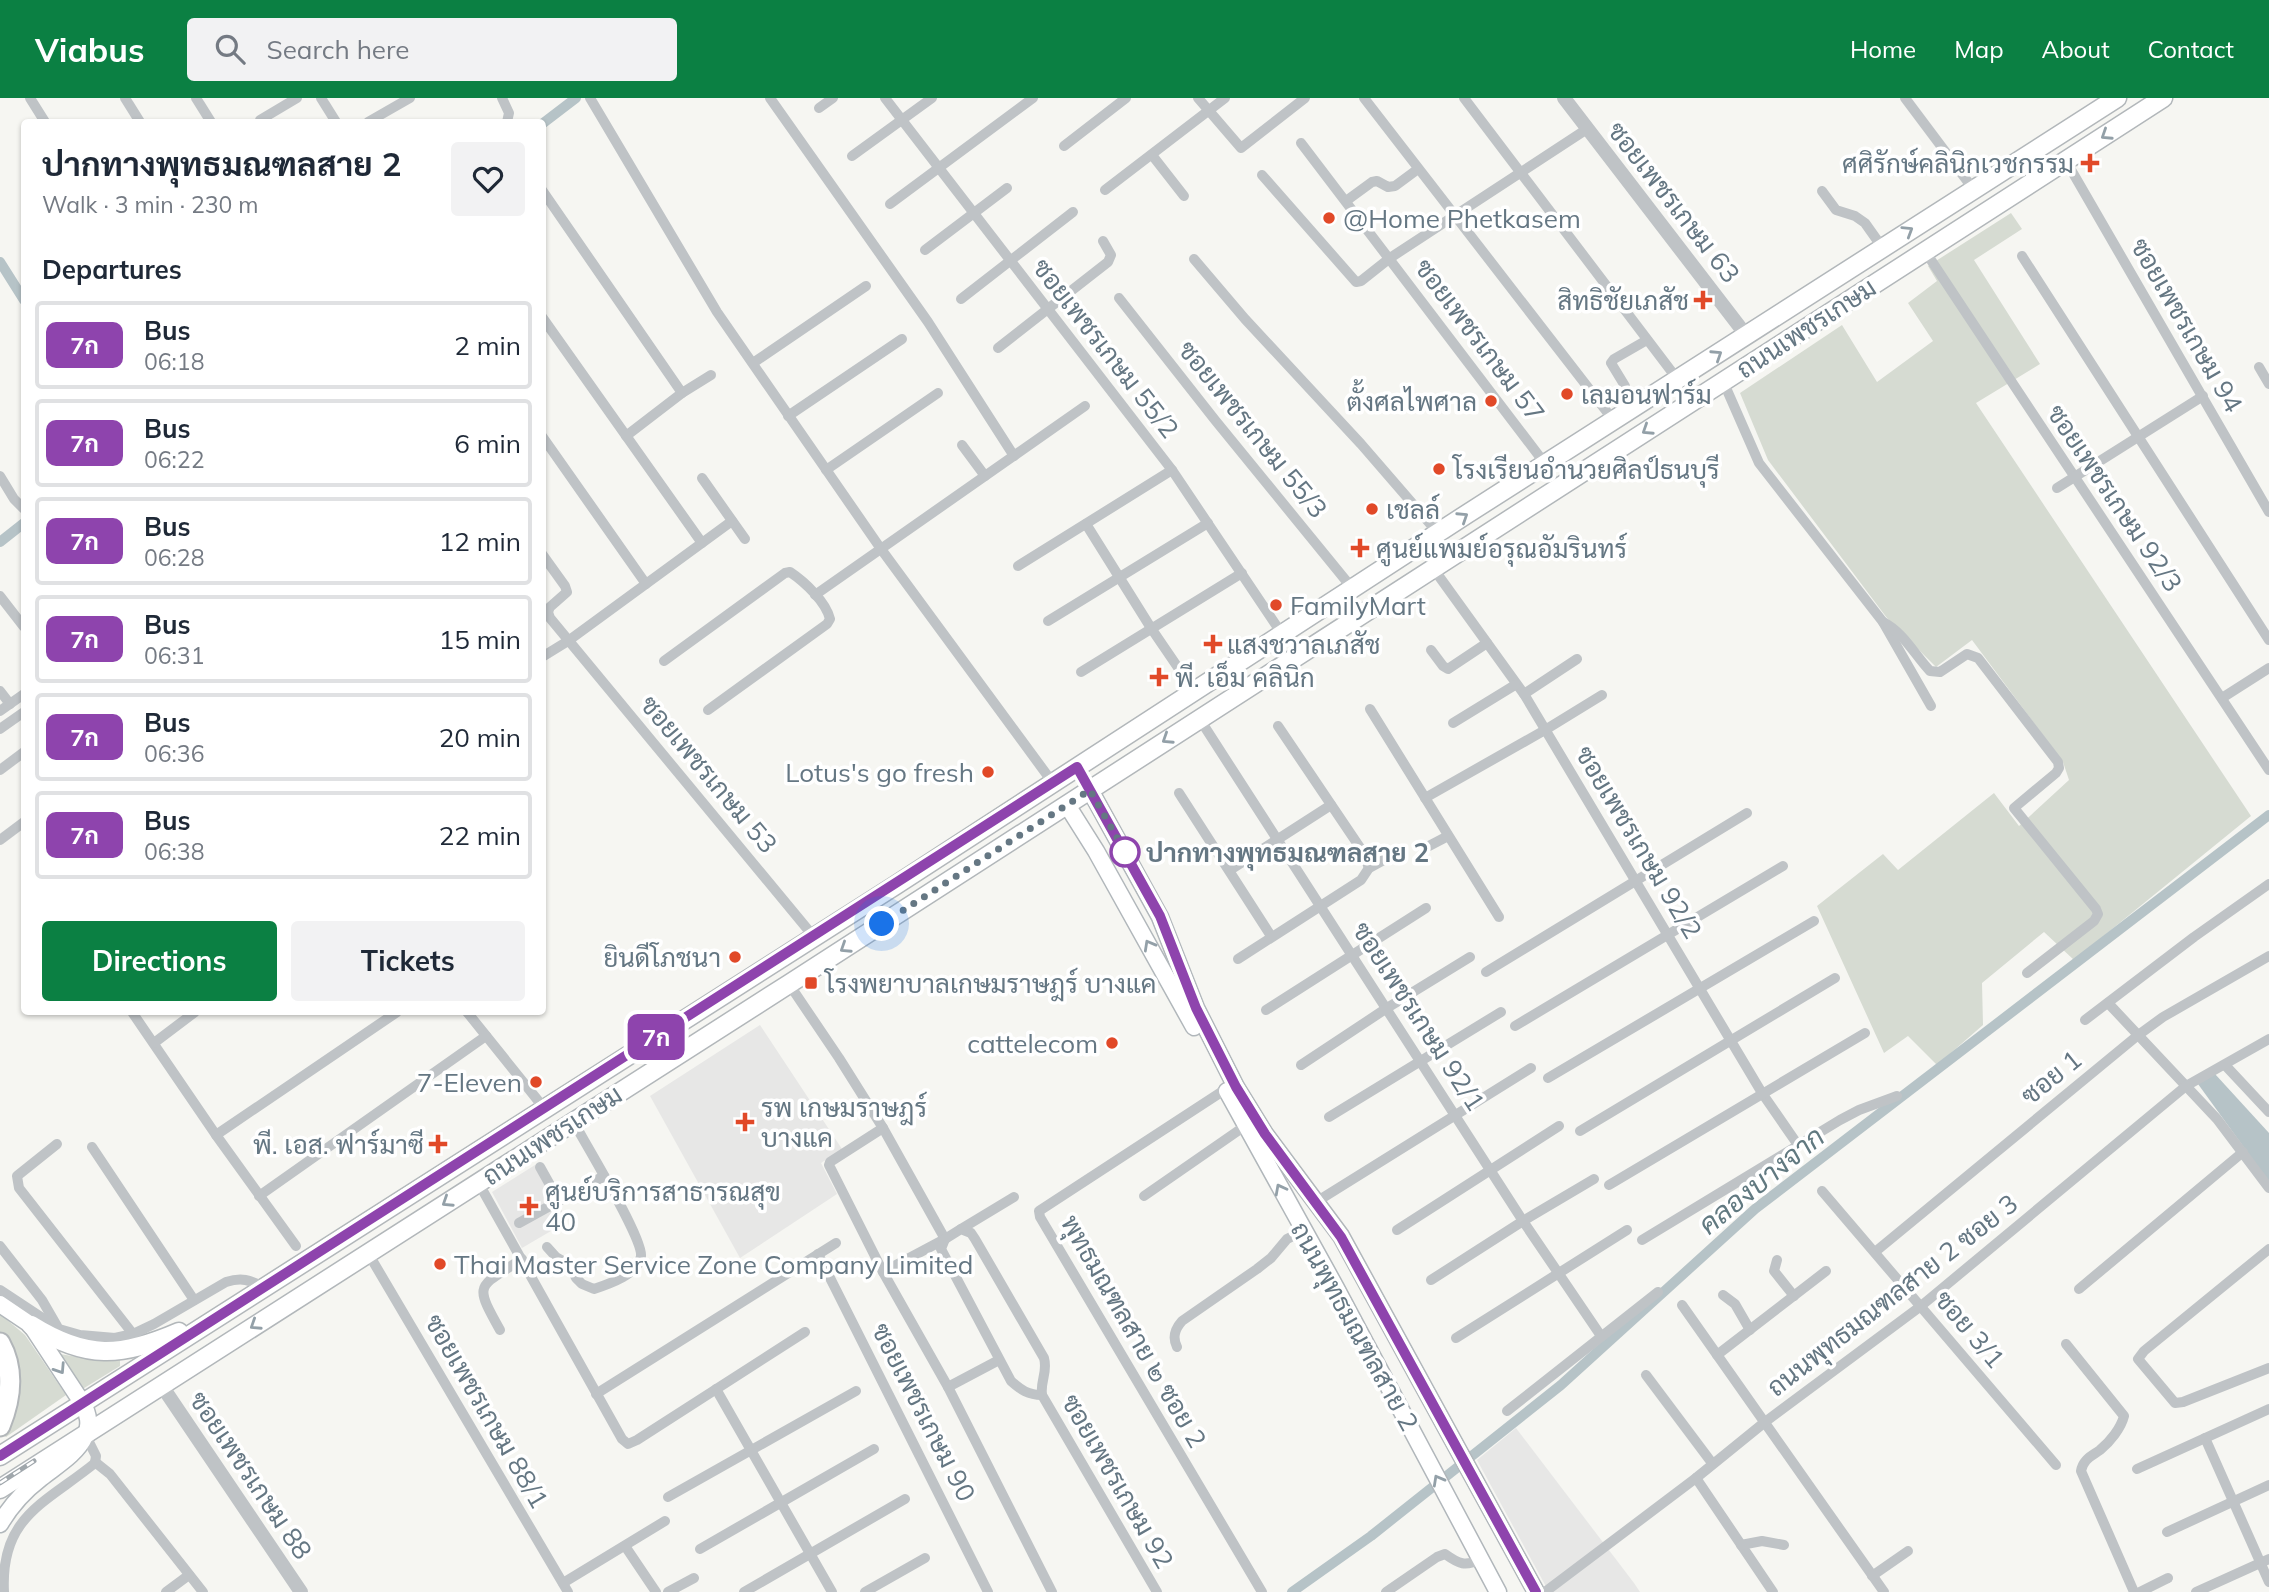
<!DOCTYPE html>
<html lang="en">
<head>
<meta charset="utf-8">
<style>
  body { margin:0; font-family:Mulish,Sarabun,sans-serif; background:#f2f2f3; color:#1f2937; height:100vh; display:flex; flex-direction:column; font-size:26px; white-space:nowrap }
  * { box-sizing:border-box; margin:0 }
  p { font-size:23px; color:#747a83 }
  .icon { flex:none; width:38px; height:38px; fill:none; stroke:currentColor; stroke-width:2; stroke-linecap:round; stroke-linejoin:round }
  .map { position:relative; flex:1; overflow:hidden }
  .panel { position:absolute; left:21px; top:21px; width:525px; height:896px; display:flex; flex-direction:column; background:#fff; border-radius:7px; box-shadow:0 2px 5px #0004 }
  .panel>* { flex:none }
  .badge { padding:0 14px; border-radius:10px; font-size:24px; line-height:46px }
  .you { position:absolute; width:35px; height:35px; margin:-18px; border:5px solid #fff; border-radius:50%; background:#1a73e8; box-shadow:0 0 0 10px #1a73e833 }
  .map>.badge { position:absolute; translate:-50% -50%; box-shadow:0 0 0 4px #fff }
  h2 { padding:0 21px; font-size:26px; line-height:63px }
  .round { display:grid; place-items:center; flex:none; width:74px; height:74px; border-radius:7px; background:#f2f2f3 }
  .overview { display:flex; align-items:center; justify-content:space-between; height:119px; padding:0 21px }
  h1 { font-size:33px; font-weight:700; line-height:52px }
  .primary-button { display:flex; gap:14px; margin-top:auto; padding:14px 21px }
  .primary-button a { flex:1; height:80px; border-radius:7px; background:#0b8043; color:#fff; font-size:28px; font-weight:700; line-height:80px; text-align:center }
  .primary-button a+a { background:#f2f2f3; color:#1f2937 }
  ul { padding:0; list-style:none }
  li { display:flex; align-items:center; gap:21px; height:88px; margin:0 14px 10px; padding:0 7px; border:4px solid #e0e1e3; border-radius:7px }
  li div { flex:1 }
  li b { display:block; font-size:26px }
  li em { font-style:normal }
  li .badge { min-width:77px; font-weight:700; text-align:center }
  header { display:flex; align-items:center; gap:42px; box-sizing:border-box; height:98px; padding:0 35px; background:#0b8043; color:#fff }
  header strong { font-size:33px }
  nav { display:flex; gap:38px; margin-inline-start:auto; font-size:24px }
  .search { width:490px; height:63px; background:#f2f2f3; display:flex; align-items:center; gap:18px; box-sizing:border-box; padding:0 24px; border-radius:7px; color:#747a83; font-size:26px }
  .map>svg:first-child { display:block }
</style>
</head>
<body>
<header>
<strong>Viabus</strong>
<div class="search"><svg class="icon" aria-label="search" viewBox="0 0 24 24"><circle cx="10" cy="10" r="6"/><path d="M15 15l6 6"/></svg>Search here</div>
<nav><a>Home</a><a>Map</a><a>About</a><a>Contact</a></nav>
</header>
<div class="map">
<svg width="2269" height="1494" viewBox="0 0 2269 1494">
  <rect width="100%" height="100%" fill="#f6f6f2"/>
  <g fill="#e7e7e6">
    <path d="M760 927 842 1051 821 1065 837 1096 740 1160 650 998Z"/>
    <path d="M535 1067 568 1123 522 1150 492 1094Z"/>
    <path d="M1516 1330 1634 1485 1640 1494H1549L1477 1362Z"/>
  </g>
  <g fill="#d6dbd2">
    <path d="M2011 115 2022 131 1974 162 2040 266 1976 305 2251 718 2074 862 2044 834 1982 885 1983 927 1937 967 1908 938 1884 955 1817 808 1883 756 1898 772 1994 695 2019 728 2069 682 2063 664 1972 542 1936 569 1887 520 1768 362 1740 295 1842 227 1877 284 1933 243 1908 205 1937 183 1928 168Z"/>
    <path d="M0 1216 25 1237 66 1297 6 1339 0 1336 11 1306 0 1236Z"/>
    <path d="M60 1256 95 1262 120 1260V1268L81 1292 58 1257Z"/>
  </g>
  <path fill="#b6c3c7" d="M2215 976 2269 1035V1084L2198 986Z"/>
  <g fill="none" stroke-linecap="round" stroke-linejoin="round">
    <g stroke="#b6c3c7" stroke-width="10">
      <path d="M542 26 576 0"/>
      <path d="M0 164 24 202"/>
      <path d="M0 444 24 425"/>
      <path d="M1292 1494 1371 1438 1561 1287 1755 1111 2269 717"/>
    </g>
    <defs>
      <g id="secondary">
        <path d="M1090 692 1160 819 1196 910 1236 989 1265 1036 1341 1138 1536 1494"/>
        <path d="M1067 707 1096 753 1194 929"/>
        <path d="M1227 993 1336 1190 1498 1494"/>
        <path d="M0 1206 31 1227 83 1306C88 1315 91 1328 85 1338 77 1356 56 1368 41 1380 24 1393 11 1407 0 1426"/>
      </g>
      <g id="primary">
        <path d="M31 1227C87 1262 121 1259 179 1234"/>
        <path d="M0 1358 896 787 1467 416 2117 0"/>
        <path d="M0 1391 789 886 2163 0"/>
      </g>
      <path id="trunk" d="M0 1245C15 1272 11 1301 0 1328"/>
    </defs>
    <use href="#secondary" stroke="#b1b7bb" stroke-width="19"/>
    <use href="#primary" stroke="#b2b7ba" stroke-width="21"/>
    <use href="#trunk" stroke="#b2b6b9" stroke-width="23"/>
    <g stroke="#bfc3c6" stroke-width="10">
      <path d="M30 0 45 24"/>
      <path d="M125 0 140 24"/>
      <path d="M196 0 211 24"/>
      <path d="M321 0 336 24"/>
      <path d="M502 0 509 15 507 24"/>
      <path d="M590 0 717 214 881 451 1053 685"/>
      <path d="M770 0 928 224 1014 358"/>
      <path d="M885 0 1172 372 1282 536"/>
      <path d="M1198 0 1241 50 1305 0"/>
      <path d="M1364 0 1614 323"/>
      <path d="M1464 0 1678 282"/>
      <path d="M1905 0 1974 92"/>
      <path d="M819 10 833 0"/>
      <path d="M260 22 297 0"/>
      <path d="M368 24 410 0"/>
      <path d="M1301 45 1546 367"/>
      <path d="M1064 48 1126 0"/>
      <path d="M1152 57 1184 98"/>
      <path d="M852 58 932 0"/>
      <path d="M2066 63 2269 414"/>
      <path d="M1262 77 1356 184 1361 183 1390 160 1587 31"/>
      <path d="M542 92 682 295 626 338"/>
      <path d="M1105 92 1225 0"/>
      <path d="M1822 93 1836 112 1855 118 1865 125 1882 149"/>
      <path d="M1346 103 1372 84 1377 83 1388 89 1395 88 1418 71"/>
      <path d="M890 106 1033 0"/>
      <path d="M925 152 1007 90"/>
      <path d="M1925 153 2269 672"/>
      <path d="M2022 158 2269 542"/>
      <path d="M1194 161 1245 221 1361 346 1438 435"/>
      <path d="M1119 200 1215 322 1352 490"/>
      <path d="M961 201 1073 114"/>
      <path d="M542 219 702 445"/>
      <path d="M998 250 1108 164 1111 157 1103 143"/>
      <path d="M753 265 866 188"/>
      <path d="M2259 269 2269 286"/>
      <path d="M1723 283 1759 365 1883 524 1931 608"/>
      <path d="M1625 288 1611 265 1614 261 1647 242"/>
      <path d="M682 295 711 277"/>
      <path d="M788 318 902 241"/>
      <path d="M542 338 646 486"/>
      <path d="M962 347 985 378"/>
      <path d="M826 372 938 295"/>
      <path d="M0 378 14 401 24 411"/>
      <path d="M702 380 745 441"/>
      <path d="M2057 390 2203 298"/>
      <path d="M1086 426 1151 530 1194 593"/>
      <path d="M542 456 565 488 567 494 550 509 548 514 550 520 814 839"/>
      <path d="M1018 468 1172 372"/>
      <path d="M1433 470 1524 596 1762 995 1798 1047"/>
      <path d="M815 497 1085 308"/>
      <path d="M0 498 24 529"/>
      <path d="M1048 523 1208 425"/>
      <path d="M1883 524C1904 535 1914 556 1930 573L1940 574 1967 556 1978 560 2058 664 2059 670 2056 675 2014 710 2096 811 2098 816 2094 823 2027 875"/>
      <path d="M1431 552 1443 568 1448 571 1487 545"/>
      <path d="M542 559 568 543 732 423"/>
      <path d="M664 563 785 475 790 474C805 484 826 504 830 521L827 526 708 612"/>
      <path d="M1081 574 1242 475"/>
      <path d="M0 593 10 606"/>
      <path d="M1524 596 1577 561"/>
      <path d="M2222 600 2269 570"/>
      <path d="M1370 611 1499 819"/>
      <path d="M0 613 24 596"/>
      <path d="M1199 620 1523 1123 1601 1238"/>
      <path d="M1453 625 1515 587"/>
      <path d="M1278 628 1363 754 1369 770"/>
      <path d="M0 631 24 614"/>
      <path d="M0 672 24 654"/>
      <path d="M1179 695 1271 838"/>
      <path d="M1425 700 1545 632 1602 597"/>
      <path d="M0 742 24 724"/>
      <path d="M1427 749 1448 738"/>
      <path d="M1230 772 1331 707"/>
      <path d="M1238 861 1361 782 1369 770 1400 753"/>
      <path d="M1486 874 1747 715"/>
      <path d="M789 886 839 960 883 1030 945 1141 961 1131 971 1135 975 1141 1044 1260C1048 1274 1040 1283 1042 1297L1157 1494"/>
      <path d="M2108 905 2217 1021 2269 1090"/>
      <path d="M1266 912 1426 810"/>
      <path d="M132 914 216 1037 296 1148"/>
      <path d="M467 914 544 1010"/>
      <path d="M2085 922 2194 839 2269 786"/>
      <path d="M1515 928 1783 768"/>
      <path d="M154 945 195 914"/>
      <path d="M1301 967 1387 910 1470 859"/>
      <path d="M2225 967 2269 1014"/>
      <path d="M1548 980 1814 823"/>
      <path d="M1226 991 1039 1113 1040 1119 1262 1494"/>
      <path d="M1329 1019 1501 914"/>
      <path d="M1580 1033 1835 880"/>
      <path d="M216 1037 397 914"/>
      <path d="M57 1046 17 1078 19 1090 133 1236"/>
      <path d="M92 1049 194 1202"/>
      <path d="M540 1069 559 1103"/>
      <path d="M478 1084 622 1341 628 1346 637 1342 805 1234"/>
      <path d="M1609 1087 1865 935"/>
      <path d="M1822 1093 2056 1367"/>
      <path d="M259 1098 486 938"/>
      <path d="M1144 1098 1245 1028"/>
      <path d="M1316 1104 1531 970"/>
      <path d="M519 1125 604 1078"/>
      <path d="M961 1131 1014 1099"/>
      <path d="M1397 1132 1559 1028"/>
      <path d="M945 1141 883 1174 948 1289"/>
      <path d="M945 1141 941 1151 1011 1283C1021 1292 1028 1297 1042 1297"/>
      <path d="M1642 1142 1840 1022 1859 1012 1897 998"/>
      <path d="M0 1148 42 1202 57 1228"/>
      <path d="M547 1149 556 1159 570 1167 576 1180 582 1186 594 1191C609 1186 639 1176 641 1158 643 1140 585 1045 573 1023"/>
      <path d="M2269 1151 2144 1253 2138 1261 2175 1305 2183 1304 2269 1270"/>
      <path d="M1875 1154 2137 938 2163 919 2269 858"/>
      <path d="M368 1155 568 1494"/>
      <path d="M818 1156 988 1494"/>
      <path d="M1777 1162 1774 1173 1794 1198"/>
      <path d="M883 1174 829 1067 830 1064 883 1030"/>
      <path d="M1431 1182 1523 1123 1594 1081"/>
      <path d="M2079 1191 2243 1054"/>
      <path d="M0 1192 59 1231 80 1237 115 1240 133 1236 154 1226 226 1184C242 1179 249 1182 264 1189"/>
      <path d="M1723 1197 1735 1206 1750 1232"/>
      <path d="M1682 1207 1884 1494"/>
      <path d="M500 1232C473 1184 478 1190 522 1161"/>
      <path d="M1456 1240 1627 1132"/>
      <path d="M2066 1246 2124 1318C2121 1330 2110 1344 2100 1352 2092 1358 2083 1361 2081 1373L2134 1494"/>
      <path d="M1177 1249C1172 1239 1175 1231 1182 1223L1257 1171 1271 1160 1287 1141 1303 1133"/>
      <path d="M1717 1257 1826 1173"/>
      <path d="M999 1262 948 1289 1052 1494"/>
      <path d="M1646 1277 1712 1365"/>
      <path d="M716 1291 832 1494"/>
      <path d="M596 1296 836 1145"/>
      <path d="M1507 1313 1658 1194"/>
      <path d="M2205 1340 2269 1484"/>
      <path d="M95 1364 110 1376 203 1494"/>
      <path d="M2137 1371 2269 1311"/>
      <path d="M1696 1380 1773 1494"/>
      <path d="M668 1399 856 1293"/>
      <path d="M2167 1434 2269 1387"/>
      <path d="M1741 1447 1762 1443 1784 1447"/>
      <path d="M625 1448 656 1494"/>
      <path d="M700 1451 874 1351"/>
      <path d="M1872 1478 1908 1453"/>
      <path d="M563 1485 665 1423"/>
      <path d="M4 1494C0 1418 46 1405 95 1365L96 1358 86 1338"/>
      <path d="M166 1494 189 1477"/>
      <path d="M668 1494 694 1480"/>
      <path d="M744 1494 905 1401"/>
      <path d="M865 1494 925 1460"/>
      <path d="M1386 1494 1437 1459 1445 1456C1459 1466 1465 1469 1481 1461"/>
      <path d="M1545 1494 1696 1380 1765 1324 1921 1208 2186 988 2269 941"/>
      <path d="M2140 1494 2168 1480"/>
      <path d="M2196 1494 2269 1461"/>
    </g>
    <g stroke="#bfc3c6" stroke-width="14">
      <path d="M1564 0 1746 237"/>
      <path d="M162 1288 301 1494"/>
    </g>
    <use href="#secondary" stroke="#fff" stroke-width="16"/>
    <use href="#primary" stroke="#fff" stroke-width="18"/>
    <use href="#trunk" stroke="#fff" stroke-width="19"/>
    <defs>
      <path id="rail" d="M0 1385 34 1363"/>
    </defs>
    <use href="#rail" stroke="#a0a7ac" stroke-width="5"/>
    <use href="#rail" stroke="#fff" stroke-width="2.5" stroke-dasharray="8" stroke-linecap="butt"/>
  </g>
  <defs><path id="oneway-chevron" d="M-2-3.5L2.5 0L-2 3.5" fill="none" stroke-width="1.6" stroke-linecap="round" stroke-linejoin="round" transform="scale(1.75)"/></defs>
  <g stroke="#93a0a8">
    <use href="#oneway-chevron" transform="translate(2106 37) rotate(147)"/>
    <use href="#oneway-chevron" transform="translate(1908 133) rotate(-32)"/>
    <use href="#oneway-chevron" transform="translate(1717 257) rotate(-33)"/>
    <use href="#oneway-chevron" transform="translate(1647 332) rotate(147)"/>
    <use href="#oneway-chevron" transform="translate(1463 419) rotate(-33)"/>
    <use href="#oneway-chevron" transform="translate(1167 641) rotate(147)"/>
    <use href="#oneway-chevron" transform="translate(1149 847) rotate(-119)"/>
    <use href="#oneway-chevron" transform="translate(845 850) rotate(147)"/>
    <use href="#oneway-chevron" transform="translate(1280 1091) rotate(-118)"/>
    <use href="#oneway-chevron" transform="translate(447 1104) rotate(147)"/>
    <use href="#oneway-chevron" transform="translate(255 1227) rotate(147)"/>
    <use href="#oneway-chevron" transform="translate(60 1271) rotate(57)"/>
    <use href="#oneway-chevron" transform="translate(1438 1382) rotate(-119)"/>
  </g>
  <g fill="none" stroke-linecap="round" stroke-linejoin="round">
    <defs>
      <path id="line" d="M0 1358 1077 669 1160 818 1196 910 1236 989 1265 1036 1341 1139 1536 1494"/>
    </defs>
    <use href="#line" stroke="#fff" stroke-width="16"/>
    <use href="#line" stroke="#8e44ad" stroke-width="10"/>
    <path stroke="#657783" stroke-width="7" stroke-dasharray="0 12.6" d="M882 826 1090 692 1125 754"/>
  </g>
  <g fill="#e14928" stroke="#fff" stroke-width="2.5">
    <path d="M2086.5 54.5h7v7h7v7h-7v7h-7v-7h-7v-7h7z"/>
    <circle cx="1329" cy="120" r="7"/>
    <path d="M1699.5 191.5h7v7h7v7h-7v7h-7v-7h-7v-7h7z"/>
    <circle cx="1567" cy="296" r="7"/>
    <circle cx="1491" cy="303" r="7"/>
    <circle cx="1439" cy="371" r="7"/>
    <circle cx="1372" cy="411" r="7"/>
    <path d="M1356.5 439.5h7v7h7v7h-7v7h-7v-7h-7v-7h7z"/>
    <circle cx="1276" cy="507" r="7"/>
    <path d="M1209.5 535.5h7v7h7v7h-7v7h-7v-7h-7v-7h7z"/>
    <path d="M1155.5 568.5h7v7h7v7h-7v7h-7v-7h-7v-7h7z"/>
    <circle cx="988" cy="674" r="7"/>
    <circle cx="735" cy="859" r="7"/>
    <rect x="804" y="878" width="14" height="14" rx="3.5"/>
    <circle cx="1112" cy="945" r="7"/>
    <circle cx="536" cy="984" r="7"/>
    <path d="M741.5 1013.5h7v7h7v7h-7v7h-7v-7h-7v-7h7z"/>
    <path d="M434.5 1035.5h7v7h7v7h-7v7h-7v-7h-7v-7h7z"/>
    <path d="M525.5 1097.5h7v7h7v7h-7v7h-7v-7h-7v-7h7z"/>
    <circle cx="440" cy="1166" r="7"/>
  </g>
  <circle fill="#fff" stroke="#8e44ad" stroke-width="3.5" cx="1125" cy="754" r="14"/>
  <g text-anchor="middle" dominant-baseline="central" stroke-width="7" stroke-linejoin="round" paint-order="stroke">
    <g font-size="26" fill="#657783" stroke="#fff" text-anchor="start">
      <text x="2074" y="65" text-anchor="end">ศศิรักษ์คลินิกเวชกรรม</text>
      <text x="1343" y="120">@Home Phetkasem</text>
      <text x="1689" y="202" text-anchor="end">สิทธิชัยเภสัช</text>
      <text x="1581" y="296">เลมอนฟาร์ม</text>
      <text x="1477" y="303" text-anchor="end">ตั้งศลไพศาล</text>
      <text x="1453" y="371">โรงเรียนอำนวยศิลป์ธนบุรี</text>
      <text x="1386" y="411">เชลล์</text>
      <text x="1376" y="450">ศูนย์แพมย์อรุณอัมรินทร์</text>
      <text x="1290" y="507">FamilyMart</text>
      <text x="1227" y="546">แสงชวาลเภสัช</text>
      <text x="1175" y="579">พี. เอ็ม คลินิก</text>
      <text x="974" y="674" text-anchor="end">Lotus's go fresh</text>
      <text x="721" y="859" text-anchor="end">ยินดีโภชนา</text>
      <text x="825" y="885">โรงพยาบาลเกษมราษฎร์ บางแค</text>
      <text x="1098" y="945" text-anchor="end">cattelecom</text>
      <text x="522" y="984" text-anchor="end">7-Eleven</text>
      <text x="761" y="1009">รพ เกษมราษฎร์<tspan x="761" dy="30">บางแค</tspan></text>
      <text x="424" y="1046" text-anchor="end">พี. เอส. ฟาร์มาซี</text>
      <text x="545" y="1093">ศูนย์บริการสาธารณสุข<tspan x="545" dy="30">40</tspan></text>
      <text x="454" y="1166">Thai Master Service Zone Company Limited</text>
    </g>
    <g font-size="26" fill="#657783" stroke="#fff">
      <text transform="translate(1674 104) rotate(52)">ซอยเพชรเกษม 63</text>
      <text transform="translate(2187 227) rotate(60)">ซอยเพชรเกษม 94</text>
      <text transform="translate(1806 230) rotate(-33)">ถนนเพชรเกษม</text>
      <text transform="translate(1480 242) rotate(53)">ซอยเพชรเกษม 57</text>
      <text transform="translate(1106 250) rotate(52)">ซอยเพชรเกษม 55/2</text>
      <text transform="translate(1253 331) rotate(51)">ซอยเพชรเกษม 55/3</text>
      <text transform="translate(2115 400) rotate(56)">ซอยเพชรเกษม 92/3</text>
      <text transform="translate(709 676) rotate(50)">ซอยเพชรเกษม 53</text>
      <text transform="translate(1639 744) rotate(59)">ซอยเพชรเกษม 92/2</text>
      <text transform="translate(1419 918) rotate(57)">ซอยเพชรเกษม 92/1</text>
      <text transform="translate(2051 979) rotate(-39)">ซอย 1</text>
      <text transform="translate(552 1037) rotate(-33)">ถนนเพชรเกษม</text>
      <text transform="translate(1892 1197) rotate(-38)">ถนนพุทธมณฑลสาย 2 ซอย 3</text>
      <text transform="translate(1355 1228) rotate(61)">ถนนพุทธมณฑลสาย 2</text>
      <text transform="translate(1970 1231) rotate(50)">ซอย 3/1</text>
      <text transform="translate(1134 1233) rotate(60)">พุทธมณฑลสาย ๒ ซอย 2</text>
      <text transform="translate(487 1313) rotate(60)">ซอยเพชรเกษม 88/1</text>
      <text transform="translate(924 1314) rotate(63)">ซอยเพชรเกษม 90</text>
      <text transform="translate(251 1377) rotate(56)">ซอยเพชรเกษม 88</text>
      <text transform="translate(1118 1383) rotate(60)">ซอยเพชรเกษม 92</text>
    </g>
    <g font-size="26" font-weight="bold" fill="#657783" stroke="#fff" text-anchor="start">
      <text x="1146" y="754">ปากทางพุทธมณฑลสาย 2</text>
    </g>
    <g font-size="28" font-style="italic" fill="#617980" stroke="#fff">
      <text transform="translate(1761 1082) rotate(-39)">คลองบางจาก</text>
    </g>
  </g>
</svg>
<div class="you" style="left:882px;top:826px"></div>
<b class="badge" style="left:656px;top:939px;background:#8e44ad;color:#fff">7ก</b>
<section class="panel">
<div class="overview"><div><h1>ปากทางพุทธมณฑลสาย 2</h1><p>Walk · 3 min · 230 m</p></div><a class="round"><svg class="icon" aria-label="heart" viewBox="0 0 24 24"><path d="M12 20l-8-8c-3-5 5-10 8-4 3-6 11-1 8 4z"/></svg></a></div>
<h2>Departures</h2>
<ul>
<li><span class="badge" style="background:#8e44ad;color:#fff">7ก</span><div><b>Bus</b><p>06:18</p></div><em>2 min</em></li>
<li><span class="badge" style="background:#8e44ad;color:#fff">7ก</span><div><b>Bus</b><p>06:22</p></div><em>6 min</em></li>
<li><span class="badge" style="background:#8e44ad;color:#fff">7ก</span><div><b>Bus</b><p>06:28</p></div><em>12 min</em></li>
<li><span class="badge" style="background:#8e44ad;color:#fff">7ก</span><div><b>Bus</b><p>06:31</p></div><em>15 min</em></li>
<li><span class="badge" style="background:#8e44ad;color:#fff">7ก</span><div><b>Bus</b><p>06:36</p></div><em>20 min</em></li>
<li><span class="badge" style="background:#8e44ad;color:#fff">7ก</span><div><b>Bus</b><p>06:38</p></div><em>22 min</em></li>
</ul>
<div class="primary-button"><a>Directions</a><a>Tickets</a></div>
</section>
</div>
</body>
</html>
